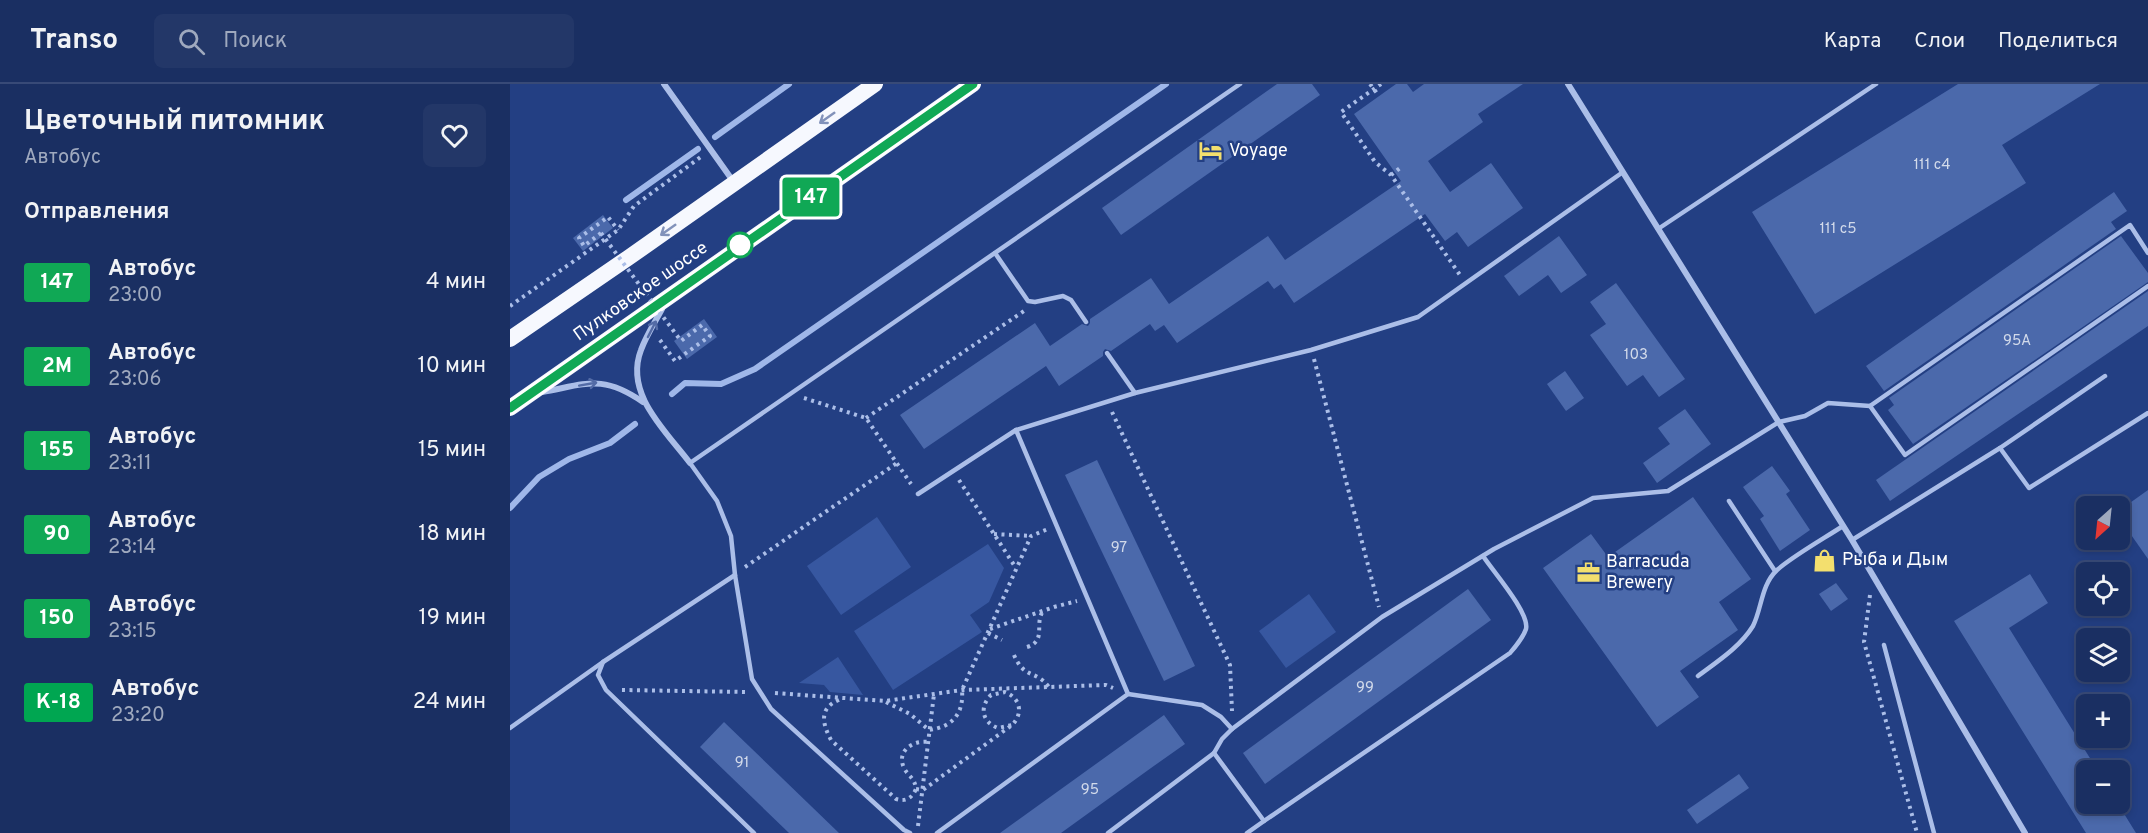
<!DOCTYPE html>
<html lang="ru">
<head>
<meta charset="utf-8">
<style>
  body { margin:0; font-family:Overpass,sans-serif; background:#233768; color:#f1f3f6; height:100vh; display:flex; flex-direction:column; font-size:22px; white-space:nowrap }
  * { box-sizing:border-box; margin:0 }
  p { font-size:20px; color:#9fa9be }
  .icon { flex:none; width:33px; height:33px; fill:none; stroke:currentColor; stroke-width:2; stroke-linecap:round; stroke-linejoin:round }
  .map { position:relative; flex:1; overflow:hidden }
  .drawer { display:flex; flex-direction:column; background:#1a2f62; width:510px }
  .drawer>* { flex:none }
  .badge { padding:0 12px; border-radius:4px; font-size:21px; line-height:39px }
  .needle { width:39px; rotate:207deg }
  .controls { position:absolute; left:1566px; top:412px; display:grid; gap:12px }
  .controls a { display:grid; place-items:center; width:54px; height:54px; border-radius:9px; background:#1a2f62; box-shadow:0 3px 9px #0003,0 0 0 2px #384a77; font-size:30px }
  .map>.badge { position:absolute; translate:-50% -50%; box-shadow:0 0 0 3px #fff }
  h2 { padding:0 24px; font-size:22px; line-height:54px }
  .round { display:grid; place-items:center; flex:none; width:63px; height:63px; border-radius:9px; background:#233768 }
  .head { display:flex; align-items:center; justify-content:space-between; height:102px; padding:0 24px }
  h1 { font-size:28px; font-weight:700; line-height:45px }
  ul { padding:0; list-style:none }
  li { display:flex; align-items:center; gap:18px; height:84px; padding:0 24px }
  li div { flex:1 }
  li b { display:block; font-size:22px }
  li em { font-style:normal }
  li .badge { min-width:66px; font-weight:700; text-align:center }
  header { display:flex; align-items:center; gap:36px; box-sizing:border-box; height:84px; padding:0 30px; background:#1a2f62; border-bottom:2px solid #384a77 }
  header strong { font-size:28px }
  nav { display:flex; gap:33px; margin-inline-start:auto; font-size:21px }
  .search { width:420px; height:54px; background:#233768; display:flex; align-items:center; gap:15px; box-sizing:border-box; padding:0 21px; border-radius:9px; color:#9fa9be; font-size:22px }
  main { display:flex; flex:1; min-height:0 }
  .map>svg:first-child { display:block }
</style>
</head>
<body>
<header>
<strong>Transo</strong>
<div class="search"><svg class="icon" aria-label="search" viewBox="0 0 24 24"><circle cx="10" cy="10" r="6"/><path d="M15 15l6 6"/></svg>Поиск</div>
<nav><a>Карта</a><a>Слои</a><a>Поделиться</a></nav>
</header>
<main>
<section class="drawer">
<div class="head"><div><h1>Цветочный питомник</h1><p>Автобус</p></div><a class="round"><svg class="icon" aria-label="heart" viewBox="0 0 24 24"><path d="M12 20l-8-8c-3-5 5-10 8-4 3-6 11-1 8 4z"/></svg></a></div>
<h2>Отправления</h2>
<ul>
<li><span class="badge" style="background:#10a855;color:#fff">147</span><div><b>Автобус</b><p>23:00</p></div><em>4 мин</em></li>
<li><span class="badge" style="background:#10a855;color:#fff">2М</span><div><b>Автобус</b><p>23:06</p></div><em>10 мин</em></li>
<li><span class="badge" style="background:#10a855;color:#fff">155</span><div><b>Автобус</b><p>23:11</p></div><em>15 мин</em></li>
<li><span class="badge" style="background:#10a855;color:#fff">90</span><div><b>Автобус</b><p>23:14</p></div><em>18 мин</em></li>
<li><span class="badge" style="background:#10a855;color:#fff">150</span><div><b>Автобус</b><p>23:15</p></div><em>19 мин</em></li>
<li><span class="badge" style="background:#00a651;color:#fff">К-18</span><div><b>Автобус</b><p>23:20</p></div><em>24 мин</em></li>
</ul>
</section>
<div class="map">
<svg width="1638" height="749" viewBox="0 0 1638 749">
  <rect width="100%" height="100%" fill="#233f83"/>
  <g fill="#3757a0">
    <path d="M367 433 401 483 331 531 297 482Z"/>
    <path d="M478 460 494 484 479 518 460 531 472 548 383 606 344 547Z"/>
    <path d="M799 510 826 548 776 584 749 547Z"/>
    <path d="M328 573 353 611 320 608 314 601 289 599Z"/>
  </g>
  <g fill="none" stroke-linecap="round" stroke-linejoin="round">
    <g stroke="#9fb7e9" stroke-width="6">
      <path d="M205 53 279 0"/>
      <path d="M116 116 188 65"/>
      <path d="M162 310 175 299 211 300 245 285 656 0"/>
      <path d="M0 424 29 393 59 375 100 359 125 340"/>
    </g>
  </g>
  <g fill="#4b69ab">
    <path d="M767 0H802L810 11 611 151 592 124Z"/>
    <path d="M886 0H897L903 8 914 0H1013L968 30 973 38 918 77 940 108 981 79 1013 124 958 163 947 148 935 157 915 130 784 219 771 200 764 205 758 197 667 259 654 241 645 247 640 240 601 267 595 265 593 268V272L549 302 536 282 414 365 390 331 525 239 540 262 572 240 578 242 580 239V235L641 194 659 220 758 152 775 176 891 97 844 30Z"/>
    <path d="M1448 0H1590L1492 61 1516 99 1305 230 1242 128Z"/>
    <path d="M1604 108 1617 127 1601 138 1606 145 1374 307 1356 282Z"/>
    <path d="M93 131 103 144 73 167 63 154Z"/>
    <path d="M1049 152 1077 191 1051 209 1038 191 1009 212 994 192Z"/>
    <path d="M1611 152 1638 189V198L1403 360 1378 326 1384 321 1379 314Z"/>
    <path d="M1106 199 1175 295 1149 313 1133 291 1117 302 1080 251 1096 240 1080 218Z"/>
    <path d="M1638 207V242L1380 417 1366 396Z"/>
    <path d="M194 235 207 253 177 275 164 257Z"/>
    <path d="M1055 287 1074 314 1056 327 1037 300Z"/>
    <path d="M1175 325 1201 360 1147 399 1133 379 1160 360 1148 344Z"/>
    <path d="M587 376 685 582 654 597 555 391Z"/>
    <path d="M1262 382 1280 407 1276 410 1300 446 1270 467 1250 435 1254 432 1233 403Z"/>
    <path d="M1638 406V475L1610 435V426Z"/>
    <path d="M1183 413 1241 495 1209 518 1228 546 1170 587 1189 613 1147 643 1033 484 1081 450 1098 473Z"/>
    <path d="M1520 490 1538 519 1499 544 1588 687H1576V720H1608L1626 749H1576L1444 537Z"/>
    <path d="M1326 499 1338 515 1321 527 1309 510Z"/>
    <path d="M958 505 981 536 755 700 733 669Z"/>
    <path d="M654 631 675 660 641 684 551 749H490Z"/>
    <path d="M214 638 329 749H279L190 663Z"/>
    <path d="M1229 690 1239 704 1187 740 1177 726Z"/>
  </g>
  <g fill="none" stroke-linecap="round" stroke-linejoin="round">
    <g stroke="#abbee8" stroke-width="4" stroke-dasharray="3 4.5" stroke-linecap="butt">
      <path d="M860 0 869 12"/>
      <path d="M871 0 831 28 865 78 881 91 950 191"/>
      <path d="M881 91 890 84"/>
      <path d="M91 149 74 162 69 154 98 133 108 146"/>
      <path d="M0 222 108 146 124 122 192 72"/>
      <path d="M150 256 165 277 200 252 192 241 171 257"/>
      <path d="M804 275 869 523"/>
      <path d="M294 314 356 334 401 400"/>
      <path d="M602 328 720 581 722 627"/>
      <path d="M356 334 514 227"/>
      <path d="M449 396 506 484"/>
      <path d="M484 450 521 452"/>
      <path d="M235 483 387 379"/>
      <path d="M1360 511 1354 558 1407 749"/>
      <path d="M480 545 544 523 567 517"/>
      <path d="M478 549 492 556"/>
      <path d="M517 563C537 557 524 540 533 527"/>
      <path d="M504 571C515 596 525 585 539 603"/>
      <path d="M112 606 236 608"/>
      <path d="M265 609 375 617 452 606 596 601 603 604"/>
      <path d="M329 616C309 624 312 639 321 656L386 715C396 718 402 714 406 705 405 694 398 692 394 684 386 667 403 656 418 658"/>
      <path d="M376 618 400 630 419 646C442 643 454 630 452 606L521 452 538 445"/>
      <path d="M406 705 413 706 502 641C514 629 510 614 495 608L481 611C469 623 472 638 488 644L502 641"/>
      <path d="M408 742 424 610"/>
    </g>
    <g stroke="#abbee8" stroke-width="4.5">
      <path d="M1148 145 1366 0"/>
      <path d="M485 169 518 217 525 218 553 212 561 216 576 238"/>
      <path d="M597 269 625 309"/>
      <path d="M1360 322 1395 371 1638 202"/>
      <path d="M1490 364 1519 404 1638 329"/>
      <path d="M408 410 506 346 625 309 801 266 908 233 1113 88"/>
      <path d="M1219 417 1265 487"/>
      <path d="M1342 456 1490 364 1595 292"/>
      <path d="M225 491 93 578 88 591 96 606 244 749"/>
      <path d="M1374 561 1424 749"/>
      <path d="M1188 592C1208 577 1230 563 1243 542 1252 524 1251 501 1267 486 1283 472 1313 455 1333 442"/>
      <path d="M618 610 692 621 711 633 722 645"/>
      <path d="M0 644 93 578"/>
      <path d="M704 669 754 737 737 749"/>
      <path d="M754 737 1000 569C1006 562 1013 554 1016 545 1020 529 982 486 973 472"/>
      <path d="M400 749 394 746 261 625 242 595 225 491 221 452 207 417 180 379 730 0"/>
      <path d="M427 749 618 610 506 346"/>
      <path d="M598 749 704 669 712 655 722 645 872 533 984 465 1083 414 1158 407 1269 338 1295 332 1318 319 1360 322 1620 141 1638 169"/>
    </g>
    <g stroke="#abbee8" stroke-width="6">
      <path d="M154 0 223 97"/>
      <path d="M1058 0 1342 456 1515 749"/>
      <path d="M152 225C145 238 136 252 131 266 114 310 156 347 180 379"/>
      <path d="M32 308C77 300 92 290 133 318"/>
    </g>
    <g stroke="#f6f8fe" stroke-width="16">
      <path d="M0 255 118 174 365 0"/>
      <path d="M0 324 463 0"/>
    </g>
    <path stroke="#abbee8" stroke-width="4" stroke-dasharray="3 4.5" stroke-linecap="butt" d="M91 149 171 257"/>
  </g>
  <defs><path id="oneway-shaft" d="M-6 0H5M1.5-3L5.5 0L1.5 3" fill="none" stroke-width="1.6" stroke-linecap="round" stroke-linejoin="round" transform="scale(1.5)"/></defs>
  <g stroke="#8292ba">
    <use href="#oneway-shaft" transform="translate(317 34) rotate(145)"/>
    <use href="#oneway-shaft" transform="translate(158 146) rotate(145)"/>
  </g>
  <g stroke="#536ba6">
    <use href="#oneway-shaft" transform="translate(142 245) rotate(-63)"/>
    <use href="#oneway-shaft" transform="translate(78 300) rotate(-10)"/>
  </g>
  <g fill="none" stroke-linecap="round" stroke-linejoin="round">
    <defs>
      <path id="line" d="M0 324 463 0"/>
    </defs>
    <use href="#line" stroke="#fff" stroke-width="14"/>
    <use href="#line" stroke="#10a855" stroke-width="9"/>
  </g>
  <defs>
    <symbol id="hotel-bare" viewBox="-9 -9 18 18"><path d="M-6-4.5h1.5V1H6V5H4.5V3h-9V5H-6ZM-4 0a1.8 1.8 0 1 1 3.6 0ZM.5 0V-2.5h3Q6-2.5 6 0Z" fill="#f3df6e" stroke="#233f83" stroke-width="2.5" paint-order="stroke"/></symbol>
    <symbol id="shop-bare" viewBox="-9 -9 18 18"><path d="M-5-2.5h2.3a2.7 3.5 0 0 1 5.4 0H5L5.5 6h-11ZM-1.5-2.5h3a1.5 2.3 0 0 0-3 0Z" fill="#f3df6e" stroke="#233f83" stroke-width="2.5" paint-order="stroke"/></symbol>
    <symbol id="office-bare" viewBox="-9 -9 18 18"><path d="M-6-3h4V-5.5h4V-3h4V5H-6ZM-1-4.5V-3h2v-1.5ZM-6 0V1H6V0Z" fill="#f3df6e" stroke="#233f83" stroke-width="2.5" paint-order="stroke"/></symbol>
  </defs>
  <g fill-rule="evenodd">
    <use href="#hotel-bare" x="684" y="50" width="33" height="33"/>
    <use href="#shop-bare" x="1298" y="460" width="33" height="33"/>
    <use href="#office-bare" x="1062" y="472" width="33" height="33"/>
  </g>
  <circle fill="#fff" stroke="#10a855" stroke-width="3" cx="230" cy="161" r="12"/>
  <g text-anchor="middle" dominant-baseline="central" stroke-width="5" stroke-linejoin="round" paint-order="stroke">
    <g font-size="15" fill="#d2daea">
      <text x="1422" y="81">111 с4</text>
      <text x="1328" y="145">111 с5</text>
      <text x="1507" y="257">95А</text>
      <text x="1126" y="271">103</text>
      <text x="609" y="464">97</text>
      <text x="855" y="604">99</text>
      <text x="232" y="679">91</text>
      <text x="580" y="706">95</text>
    </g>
    <g font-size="18" fill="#fff" stroke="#233f83" text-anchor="start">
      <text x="719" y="67">Voyage</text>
      <text x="1332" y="476">Рыба и Дым</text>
      <text x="1096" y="478">Barracuda<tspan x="1096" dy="21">Brewery</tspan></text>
    </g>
    <g font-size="18" fill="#fff" stroke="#233f83">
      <text transform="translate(131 208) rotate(-35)">Пулковское шоссе</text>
    </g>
  </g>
</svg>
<div class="controls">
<a><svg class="needle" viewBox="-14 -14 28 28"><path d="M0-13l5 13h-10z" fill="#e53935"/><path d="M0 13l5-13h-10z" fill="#9fa9be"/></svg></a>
<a><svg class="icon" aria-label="locate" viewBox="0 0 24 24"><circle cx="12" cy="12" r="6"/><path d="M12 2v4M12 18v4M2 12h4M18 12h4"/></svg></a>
<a><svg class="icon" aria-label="layers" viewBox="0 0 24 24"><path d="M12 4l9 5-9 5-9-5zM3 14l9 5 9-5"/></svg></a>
<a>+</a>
<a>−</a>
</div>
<b class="badge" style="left:301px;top:113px;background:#10a855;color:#fff">147</b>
</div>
</main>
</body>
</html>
